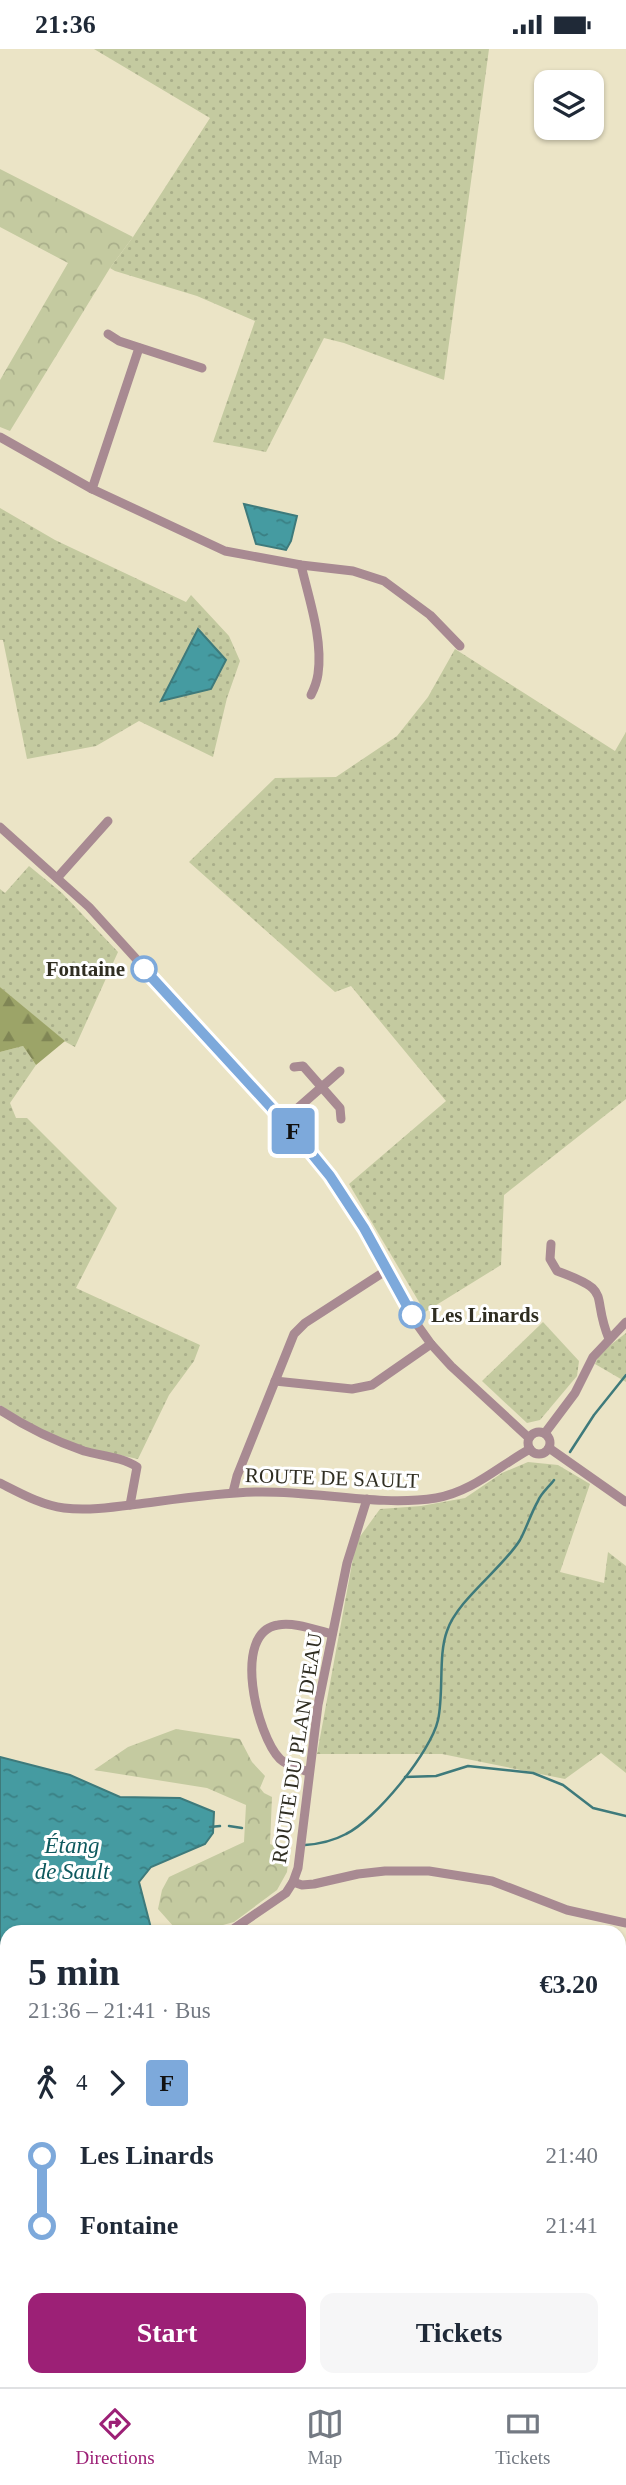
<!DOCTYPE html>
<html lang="en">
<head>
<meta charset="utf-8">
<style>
  body { margin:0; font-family:Georgia,serif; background:#f6f6f7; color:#1f2937; height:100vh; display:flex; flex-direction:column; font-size:26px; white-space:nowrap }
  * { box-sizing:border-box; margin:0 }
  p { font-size:23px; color:#747a83 }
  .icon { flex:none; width:38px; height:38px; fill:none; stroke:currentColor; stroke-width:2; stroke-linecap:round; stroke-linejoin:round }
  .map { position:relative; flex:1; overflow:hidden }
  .side { position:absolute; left:0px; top:1876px; width:626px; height:462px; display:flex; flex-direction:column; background:#fff; border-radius:21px 21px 0 0; box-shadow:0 2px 5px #0004 }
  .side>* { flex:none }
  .badge { padding:0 14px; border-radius:5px; font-size:24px; line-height:46px }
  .buttons { position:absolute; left:534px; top:21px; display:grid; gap:14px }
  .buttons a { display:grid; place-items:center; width:70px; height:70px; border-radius:14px; background:#fff; box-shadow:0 2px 5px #0004; font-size:35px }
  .map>.badge { position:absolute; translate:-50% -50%; box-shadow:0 0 0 4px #fff }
  .legs { display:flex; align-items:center; gap:10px; height:77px; padding:0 28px; font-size:23px }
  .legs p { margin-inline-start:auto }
  .summary { display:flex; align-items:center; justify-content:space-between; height:119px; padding:0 28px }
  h1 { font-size:38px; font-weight:600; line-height:52px }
  .button { display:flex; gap:14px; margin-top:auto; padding:14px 28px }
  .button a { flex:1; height:80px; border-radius:14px; background:#9c2076; color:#fff; font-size:28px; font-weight:600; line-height:80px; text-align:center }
  .button a+a { background:#f6f6f7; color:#1f2937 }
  ul { padding:0 28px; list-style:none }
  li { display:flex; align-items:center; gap:24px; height:70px; font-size:26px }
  li i { display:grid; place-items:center; width:10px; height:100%; margin:0 9px; background:currentColor }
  li i::after { content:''; width:18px; height:18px; margin:-9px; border:5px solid; border-radius:50%; background:#fff }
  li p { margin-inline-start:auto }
  li:first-child i { background:linear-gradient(#0000 50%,currentColor 0) }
  li:last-child i { background:linear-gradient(currentColor 50%,#0000 0) }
  .status { display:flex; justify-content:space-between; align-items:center; height:49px; padding:0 35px; background:#fff; direction:ltr }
  .status svg { height:19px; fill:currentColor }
  .tab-bar { display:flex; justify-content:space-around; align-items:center; height:98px; border-top:2px solid #e0e1e3; background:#fff; font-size:19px; color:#747a83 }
  .tab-bar a { display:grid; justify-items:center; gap:4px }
  .tab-bar .current { color:#9c2076 }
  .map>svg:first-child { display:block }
</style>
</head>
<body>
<div class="status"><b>21:36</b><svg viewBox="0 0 49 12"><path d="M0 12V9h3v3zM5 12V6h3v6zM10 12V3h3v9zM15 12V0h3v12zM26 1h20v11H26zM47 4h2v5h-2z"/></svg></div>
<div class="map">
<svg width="626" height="2338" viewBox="0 0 626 2338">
  <defs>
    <pattern id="grass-dots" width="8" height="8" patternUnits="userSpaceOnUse" patternTransform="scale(1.75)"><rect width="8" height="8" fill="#c4caa0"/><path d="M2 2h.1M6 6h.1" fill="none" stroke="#a9ae8a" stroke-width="1.8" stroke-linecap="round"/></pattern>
    <pattern id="forest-firs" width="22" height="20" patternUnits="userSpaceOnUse" patternTransform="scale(1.75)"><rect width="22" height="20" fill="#9ca468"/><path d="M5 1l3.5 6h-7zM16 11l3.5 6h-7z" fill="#808655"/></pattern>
    <pattern id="park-crowns" width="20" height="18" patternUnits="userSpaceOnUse" patternTransform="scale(1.75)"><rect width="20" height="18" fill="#c4caa0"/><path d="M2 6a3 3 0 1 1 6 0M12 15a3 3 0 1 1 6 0" fill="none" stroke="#a9ae8a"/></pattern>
    <pattern id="water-ripples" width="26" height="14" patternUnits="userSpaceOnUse" patternTransform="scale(1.75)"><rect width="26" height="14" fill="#459ba1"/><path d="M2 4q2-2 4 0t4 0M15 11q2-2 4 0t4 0" fill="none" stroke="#3a7f83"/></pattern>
  </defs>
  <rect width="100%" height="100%" fill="#ebe4c6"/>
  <g fill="url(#grass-dots)">
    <path d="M94 0H489L444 331 344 294 324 289 266 403 213 393 255 272 197 247 115 222 110 219 133 188 210 69Z"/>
    <path d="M0 459 55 491 186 553 191 546 229 587 240 612 227 649 213 708 139 672 96 697 27 710 3 591H0Z"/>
    <path d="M455 600 615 702 626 683V1050L504 1146 501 1216 425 1263 349 1135 446 1052 351 937 335 943 189 813 275 729 336 728 397 687 428 648Z"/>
    <path d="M29 817 62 844 118 903 75 998 64 992 0 938V840L5 844Z"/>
    <path d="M23 997 36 1016 10 1054 16 1069H27L117 1159 76 1239 200 1296 194 1312 169 1346 138 1410 57 1393 0 1356V1003Z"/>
    <path d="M543 1273 579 1312 577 1327 540 1371 527 1374 482 1332Z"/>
    <path d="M626 1284V1333L595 1315 600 1304Z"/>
    <path d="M528 1413 558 1416 590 1435 560 1523 604 1534 608 1503 626 1517V1724L601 1704 565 1730 442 1705H317L356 1493 380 1460 421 1457 465 1449 502 1424Z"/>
    <path d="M626 2016V2204L620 2202V2017Z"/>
    <path d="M0 2027 7 2031V2331H614L626 2338H0Z"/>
  </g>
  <g fill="url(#forest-firs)">
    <path d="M0 938 65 992 36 1016 23 997 0 1003Z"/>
    <path d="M620 2202 626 2204V2338L614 2331H620Z"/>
    <path d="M331 2331H474L485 2338H347Z"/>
  </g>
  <g fill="url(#park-crowns)">
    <path d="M0 120 133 188 110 219 10 382 0 378V331L68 214 0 178Z"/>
    <path d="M176 1680 240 1690 252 1713 265 1727 260 1739 264 1744 272 1748 270 1795 289 1803 287 1823 277 1841 234 1873 201 1882 183 1883 174 1878 158 1860 162 1841 169 1828 244 1793 246 1756 207 1739 94 1721 128 1698Z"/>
  </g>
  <g fill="url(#water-ripples)" stroke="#3e7a7b" stroke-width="2">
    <path d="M244 455 297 467 291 492 286 501 256 495Z"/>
    <path d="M198 580 226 611 211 640 161 652Z"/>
    <path d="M0 1708 70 1726 120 1748 180 1749 214 1763 213 1784 205 1795 151 1818 139 1833 152 1883H7V2009L0 2005Z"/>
  </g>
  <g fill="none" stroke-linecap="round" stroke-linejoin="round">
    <g stroke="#3e7a7b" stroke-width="2.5">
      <path d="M570 1403 594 1366 626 1326"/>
      <path d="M405 1728 436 1727 468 1717 533 1724 563 1736 593 1759 626 1767"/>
      <path d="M229 1777 242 1779"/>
      <path d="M210 1778 220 1777"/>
      <path d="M305 1796C319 1795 333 1792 346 1785 375 1771 431 1703 438 1671 444 1644 438 1606 447 1582 457 1551 503 1519 520 1491 527 1478 531 1464 538 1452 541 1444 549 1438 554 1431"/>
      <path d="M620 2305 626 2308"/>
    </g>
    <g stroke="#a88a92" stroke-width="9">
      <path d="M108 285 119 292 202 319"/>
      <path d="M0 388 92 440 225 502 301 516 353 522 384 532 430 566 460 597"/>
      <path d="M92 440 139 299"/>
      <path d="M301 516C309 550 323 590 318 625 317 632 314 640 311 646"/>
      <path d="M0 778 89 858 299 1089 330 1127 364 1179 416 1274 431 1295 451 1317 529 1389"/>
      <path d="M58 828 108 772"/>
      <path d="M294 1018 303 1017 340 1059 341 1070"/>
      <path d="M283 1072 340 1022"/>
      <path d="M551 1195 550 1210 557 1222C615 1243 590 1244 609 1290"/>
      <path d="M275 1332 352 1340 372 1336 431 1295"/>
      <path d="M0 1361C26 1378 55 1392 84 1402 102 1407 122 1408 137 1418L130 1456"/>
      <circle cx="539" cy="1394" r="11"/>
      <path d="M545 1384 575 1344 593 1308 626 1273"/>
      <path d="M549 1399 626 1453"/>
      <path d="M0 1434C20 1444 41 1456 64 1459 88 1462 115 1458 139 1455 177 1450 216 1444 255 1443 315 1441 377 1458 436 1449 472 1443 499 1417 530 1400"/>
      <path d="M233 1443 237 1427 294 1285 305 1274 387 1221"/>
      <path d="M309 1723C300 1720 287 1717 280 1710 257 1687 231 1583 278 1576 295 1573 315 1581 332 1585"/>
      <path d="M293 1833 302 1836 314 1835 358 1825 385 1822H429L492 1832 567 1861 626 1874"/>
      <path d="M229 1883 286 1844 293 1833 298 1819 318 1656 347 1514 367 1450"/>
      <path d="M0 2016 7 2020"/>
      <path d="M0 2114 7 2123"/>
    </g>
  </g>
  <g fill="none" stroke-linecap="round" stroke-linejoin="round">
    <defs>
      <path id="line-1" d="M144 920 299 1089 330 1127 364 1179 412 1266"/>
    </defs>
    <use href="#line-1" stroke="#fff" stroke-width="16"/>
    <use href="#line-1" stroke="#7da9db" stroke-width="10"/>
  </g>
  <g fill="#fff" stroke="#7da9db" stroke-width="3.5">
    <circle cx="144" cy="920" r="12"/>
    <circle cx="412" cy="1266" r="12"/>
  </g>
  <g text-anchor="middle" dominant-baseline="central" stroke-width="6" stroke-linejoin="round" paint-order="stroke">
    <g font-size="21" font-weight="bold" fill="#2f2d21" stroke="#fff" text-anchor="end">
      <text x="125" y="920">Fontaine</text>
      <text x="431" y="1266" text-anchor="start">Les Linards</text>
    </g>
    <g font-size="21" fill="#2f2d21" stroke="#fff">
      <text transform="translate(332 1429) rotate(2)">ROUTE DE SAULT</text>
      <text transform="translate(297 1699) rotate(-81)">ROUTE DU PLAN D'EAU</text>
    </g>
    <g font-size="23" font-style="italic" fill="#0e595e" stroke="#fff">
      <text x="72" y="1796">Étang<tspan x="72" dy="26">de Sault</tspan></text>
    </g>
  </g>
</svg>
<div class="buttons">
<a><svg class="icon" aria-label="layers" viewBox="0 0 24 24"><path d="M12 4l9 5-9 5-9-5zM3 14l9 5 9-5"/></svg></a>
</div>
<b class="badge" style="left:293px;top:1082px;background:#7da9db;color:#111">F</b>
<section class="side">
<div class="summary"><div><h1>5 min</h1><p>21:36 – 21:41 · Bus</p></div><b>€3.20</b></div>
<div class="legs"><svg class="icon" aria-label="walk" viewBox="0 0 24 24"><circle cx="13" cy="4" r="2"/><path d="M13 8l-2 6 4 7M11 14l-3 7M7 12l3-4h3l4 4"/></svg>4<svg class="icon" aria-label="forward" viewBox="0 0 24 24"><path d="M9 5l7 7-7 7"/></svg><b class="badge" style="background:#7da9db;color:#111">F</b></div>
<ul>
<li><i style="color:#7da9db"></i><b>Les Linards</b><p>21:40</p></li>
<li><i style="color:#7da9db"></i><b>Fontaine</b><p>21:41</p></li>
</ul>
<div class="button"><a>Start</a><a>Tickets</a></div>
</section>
</div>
<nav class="tab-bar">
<a class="current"><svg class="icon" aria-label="directions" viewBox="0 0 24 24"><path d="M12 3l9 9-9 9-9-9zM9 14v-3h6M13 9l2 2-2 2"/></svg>Directions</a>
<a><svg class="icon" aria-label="map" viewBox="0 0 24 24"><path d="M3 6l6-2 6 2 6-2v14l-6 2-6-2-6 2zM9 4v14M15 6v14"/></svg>Map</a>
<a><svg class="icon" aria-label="tickets" viewBox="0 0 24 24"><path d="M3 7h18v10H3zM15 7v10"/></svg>Tickets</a>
</nav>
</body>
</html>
